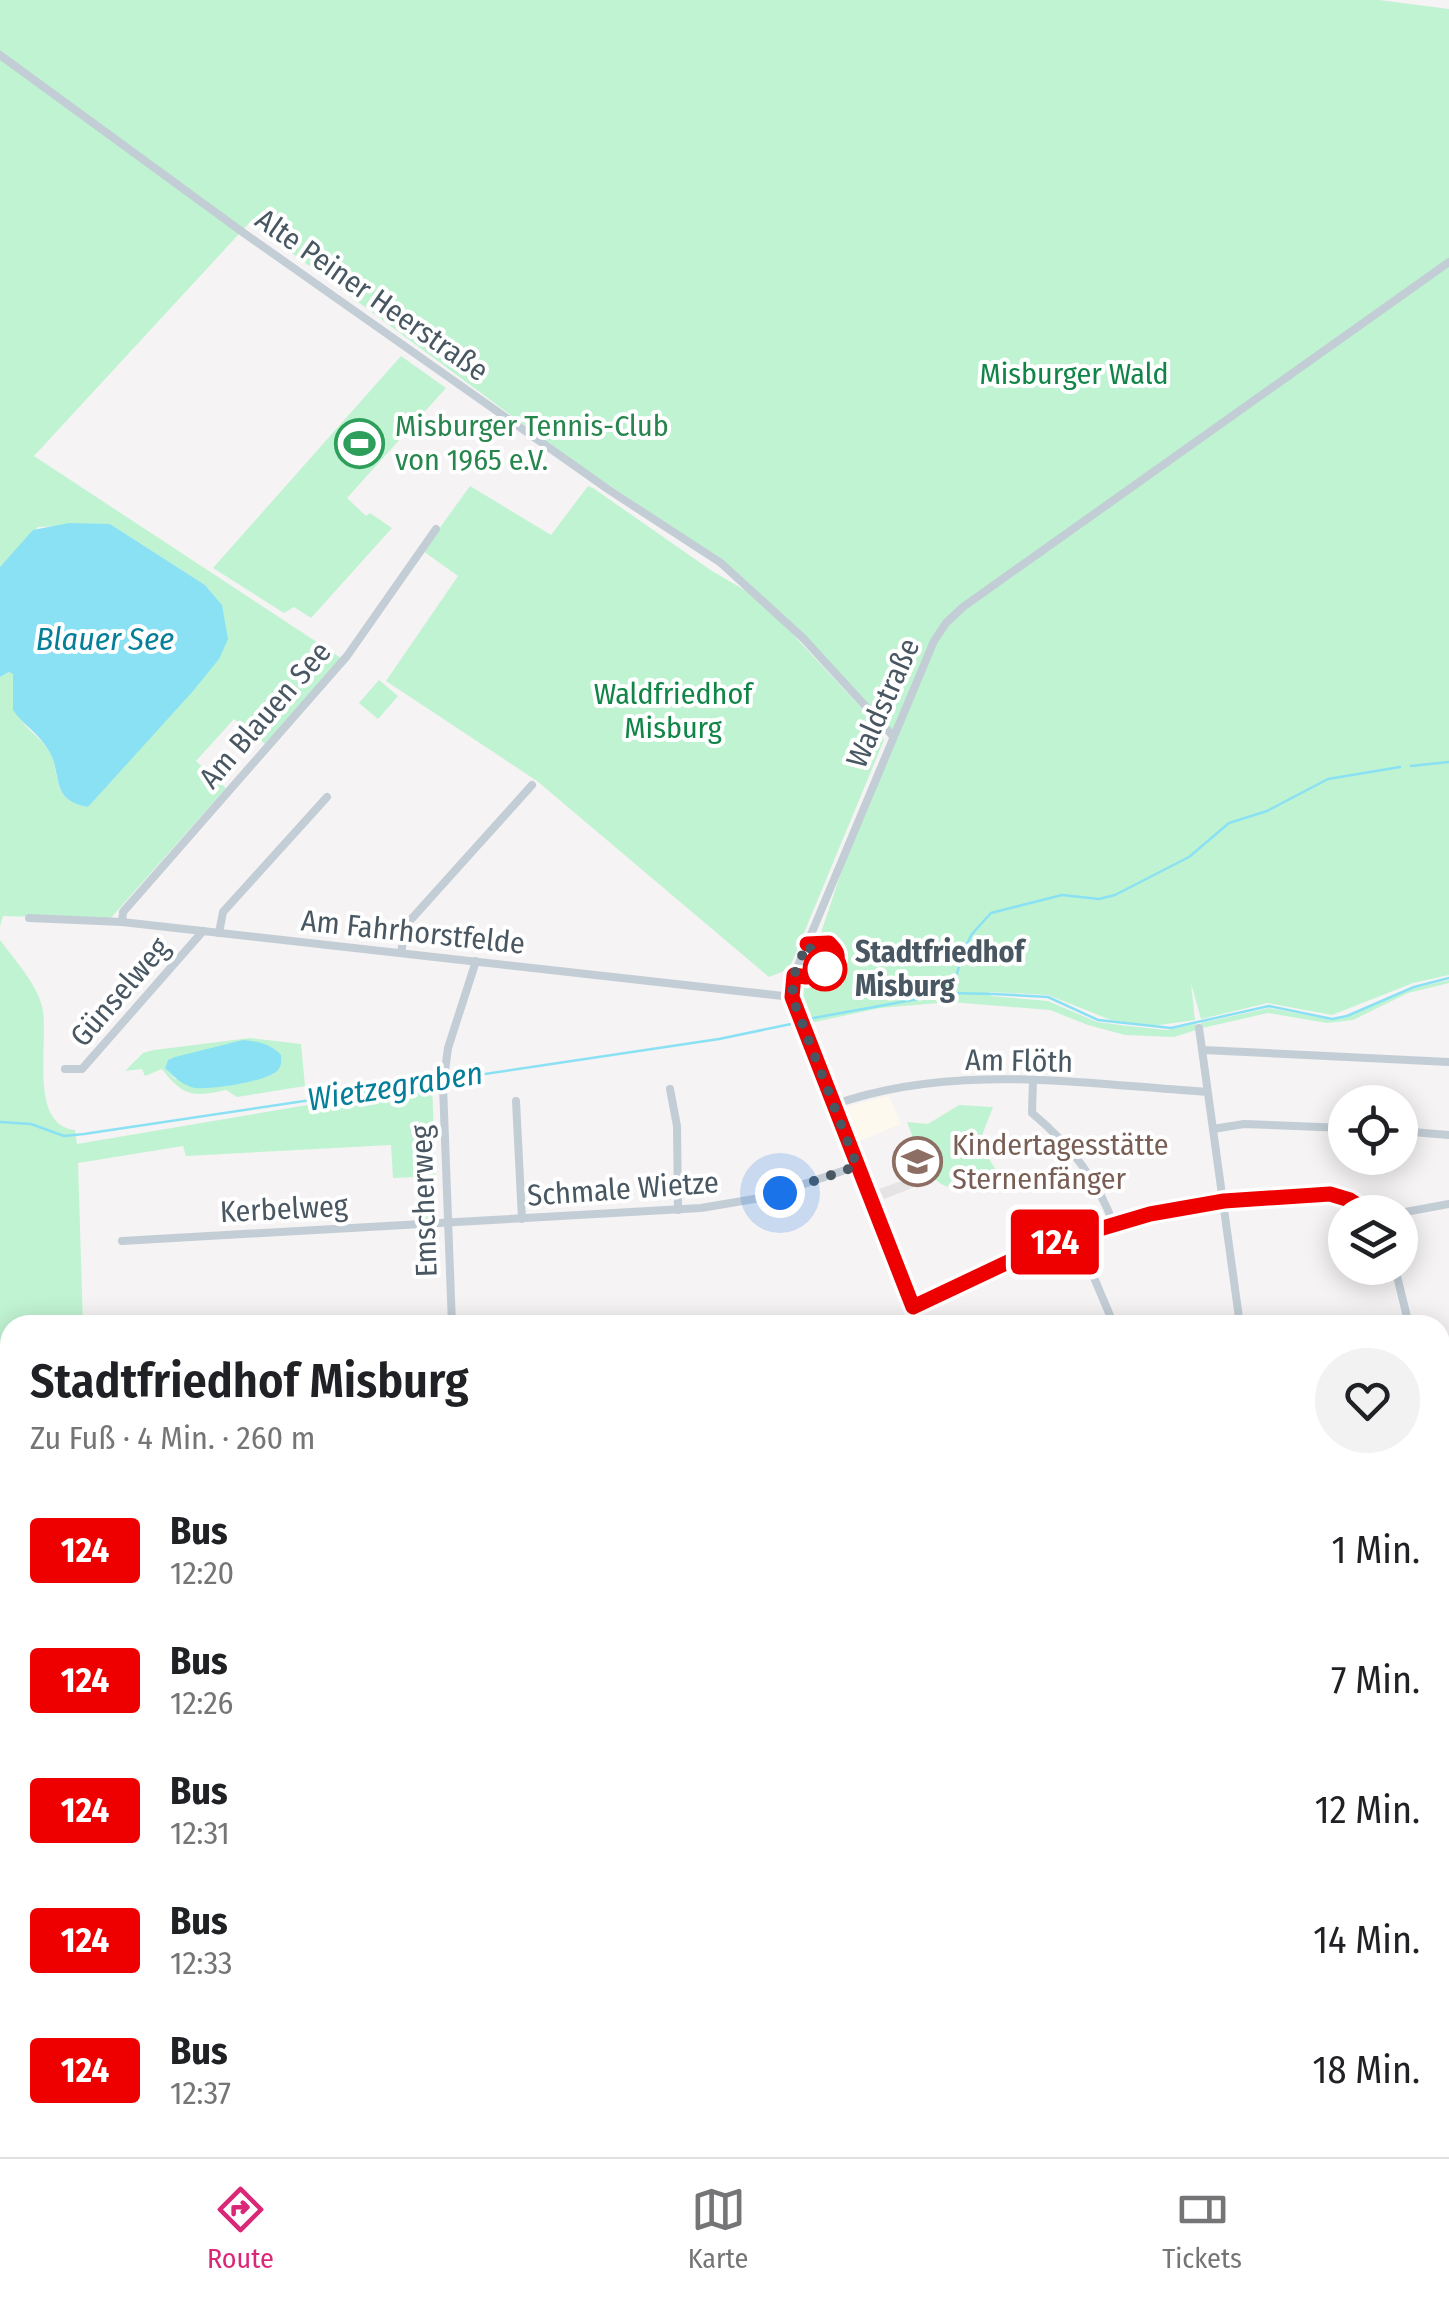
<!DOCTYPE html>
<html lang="de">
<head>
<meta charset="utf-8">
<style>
  body { margin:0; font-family:"Fira Sans Condensed",sans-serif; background:#f2f2f2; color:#202124; height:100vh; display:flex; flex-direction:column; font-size:38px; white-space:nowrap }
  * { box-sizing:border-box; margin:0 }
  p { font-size:32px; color:#757577 }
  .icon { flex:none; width:55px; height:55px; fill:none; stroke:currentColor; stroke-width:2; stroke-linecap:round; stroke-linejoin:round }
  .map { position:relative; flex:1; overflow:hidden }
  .drawer { position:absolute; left:0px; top:1315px; width:1450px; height:842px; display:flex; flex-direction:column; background:#fff; border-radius:30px 30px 0 0; box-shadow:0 5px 25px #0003 }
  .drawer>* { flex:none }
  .badge { padding:0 20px; border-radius:8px; font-size:35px; line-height:65px }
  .buttons { position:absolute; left:1328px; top:1085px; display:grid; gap:20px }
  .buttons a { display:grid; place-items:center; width:90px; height:90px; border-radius:50%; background:#fff; box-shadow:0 5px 25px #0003; font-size:50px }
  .you { position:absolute; width:50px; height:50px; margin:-25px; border:8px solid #fff; border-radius:50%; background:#1a73e8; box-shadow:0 0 0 15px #1a73e833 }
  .map>.badge { position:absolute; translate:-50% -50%; box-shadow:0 0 0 5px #fff }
  .round { display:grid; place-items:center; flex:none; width:105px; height:105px; border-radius:52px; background:#f2f2f2 }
  .headline { display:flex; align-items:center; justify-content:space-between; height:170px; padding:0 30px }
  h1 { font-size:48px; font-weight:600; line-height:75px }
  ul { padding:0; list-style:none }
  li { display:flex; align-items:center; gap:30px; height:130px; padding:0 30px }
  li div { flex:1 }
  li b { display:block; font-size:38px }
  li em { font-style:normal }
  li .badge { min-width:110px; font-weight:700; text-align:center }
  .dock { display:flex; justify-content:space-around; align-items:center; height:140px; border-top:2px solid #e0e0e0; background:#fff; font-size:28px; color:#757577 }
  .dock a { display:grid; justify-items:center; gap:5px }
  .dock .current { color:#db2777 }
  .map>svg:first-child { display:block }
</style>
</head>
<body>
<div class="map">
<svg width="1449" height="2157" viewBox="0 0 1449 2157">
  <rect width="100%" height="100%" fill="#f5f3f3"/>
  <g fill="#fef9ee">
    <path d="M889 1096 901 1124 857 1142 844 1107Z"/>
    <path d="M1449 1584V1705L1440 1695V1594Z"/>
    <path d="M10 1990V2063L0 2062V1993Z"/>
    <rect x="250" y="2148" width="48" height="9"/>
    <path d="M807 2148H1102L1104 2157H805Z"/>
    <path d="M1128 2148H1223L1236 2157H1133Z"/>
  </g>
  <g fill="#e6e3e5">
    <path d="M916 1144 930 1181 884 1199 879 1189 916 1176 905 1148Z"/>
    <path d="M1449 1730V2104L1440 2102V1742Z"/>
  </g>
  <g fill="#c0f3d2" fill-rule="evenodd">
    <path d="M0 0H1379L1449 9V975L1413 983 1332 1015 1268 1003 1201 1019 1191 983 1195 1020 1152 1026 1111 1020 1048 995 989 992 991 996 1048 1001 1097 1022 1128 1026 1167 1030 1196 1024V1030L1174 1037 1125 1035 1088 1025 1050 1010 951 1002 880 1008 810 1023 802 989 841 873 895 733 805 635 724 561 577 464 250 222 34 456 341 658 265 744 234 719 196 761 226 788 110 919 3 916 0 926V677L9 672 14 674C12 689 16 714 25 725 32 733 41 739 47 748 63 770 47 800 88 807L219 659 222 605 205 585 110 524 38 527 0 567Z"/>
    <path d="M401 356 446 388 347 498 366 516 370 513 392 528 311 618 294 607 284 613 213 568Z"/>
    <path d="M470 486 551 535 588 486 593 488 712 571 760 599 880 728 884 740 789 969 769 977 537 781 386 681 458 576 423 551Z"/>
    <path d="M379 680 398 696 378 719 359 703Z"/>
    <path d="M0 940C14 959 36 983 42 1006 50 1040 27 1125 75 1130L77 1144 432 1084 437 1218 433 1222 418 1223 416 1177 393 1178 391 1145 186 1156 183 1146 78 1163 83 1325H10V1748L0 1747Z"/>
    <path d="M1449 980V983L1408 993 1353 1020 1327 1023 1268 1013 1202 1028 1201 1023 1269 1008 1332 1020 1347 1017 1415 988Z"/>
    <path d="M250 1038 301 1044 305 1086 237 1097 226 1090C194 1097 183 1097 162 1069L145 1076 142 1069 125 1071 143 1053 154 1050ZM235 1043 274 1074 239 1084 175 1079 165 1068 168 1060Z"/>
    <path d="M959 1105 993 1107 979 1143 1001 1178C979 1185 953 1197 935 1179L930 1181 907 1122 928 1124Z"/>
    <path d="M1449 1593V1661L1440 1653V1603Z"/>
    <path d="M1440 1871C1445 1893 1449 1915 1445 1937L1440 1935Z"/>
  </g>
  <g fill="#8ae1f3">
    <path d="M69 523 110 524 205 585 222 605 228 639 219 659 193 691 88 807C49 800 63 775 49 751 39 733 22 724 13 710V674L9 672 0 677V567L33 530Z"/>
    <path d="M243 1040C257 1041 271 1044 281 1055 281 1061 282 1065 278 1070 270 1081 204 1092 191 1087 180 1083 173 1076 165 1068L168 1060 175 1057Z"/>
  </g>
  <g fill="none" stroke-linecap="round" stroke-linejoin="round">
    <g stroke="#8ae1f3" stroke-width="2.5">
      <path d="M1411 766 1449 762"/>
      <path d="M952 991 963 952 972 934 991 913 1062 895 1099 899 1115 895 1189 857 1229 823 1267 811 1328 779 1400 767"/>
      <path d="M808 1019 951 993 994 994 1048 997 1098 1020 1171 1028 1269 1006 1332 1019 1347 1016 1414 987 1449 978"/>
      <path d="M0 1122 31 1124 64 1136 84 1134 719 1039 791 1024"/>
    </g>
    <g stroke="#c3cdd5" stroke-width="8">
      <path d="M0 55 241 231 609 490 721 563 803 638 892 735"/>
      <path d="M29 918 122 922 792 997"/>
      <path d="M122 922 123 912 347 656 436 529"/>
      <path d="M219 933 223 912 327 797"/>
      <path d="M401 953 406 925 532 785"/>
      <path d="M1199 1028 1240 1325"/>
      <path d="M1203 1050 1449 1062"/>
      <path d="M65 1069H82L203 931"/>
      <path d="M1033 1080 1032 1113C1068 1143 1097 1178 1113 1223"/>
      <path d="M670 1089 677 1126 678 1210"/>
      <path d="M516 1101 522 1219"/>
      <path d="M833 1105C952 1062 1085 1084 1207 1092"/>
      <path d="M1213 1129 1244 1124 1345 1128"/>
      <path d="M1400 1131 1449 1135"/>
      <path d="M1400 1213 1449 1204"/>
      <path d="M1076 1235 1114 1325"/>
      <path d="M122 1241 701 1208 766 1197 857 1166"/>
      <path d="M1395 1268 1409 1325"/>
      <path d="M913 1307 1042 1246 1150 1214 1223 1201 1331 1194 1351 1200 1368 1212"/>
      <path d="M452 1325 443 1086 448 1048 476 961"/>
      <path d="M920 1325 792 997 794 975 934 641 946 623 963 607 1449 262"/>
      <path d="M1440 1516 1449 1521"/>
      <path d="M1440 1583 1449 1574"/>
      <path d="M1440 1705 1449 1715"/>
      <path d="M0 1806 10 1890"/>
      <path d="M0 1892 10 1893"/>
      <path d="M0 1935H10"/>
      <path d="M0 1977H10"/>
      <path d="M1440 2107 1449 2109"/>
      <path d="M164 2148V2157"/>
      <path d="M1117 2148 1120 2157"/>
      <path d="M49 2157 50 2148"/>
      <path d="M948 2157 949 2148"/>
      <path d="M1235 2157 1240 2148"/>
    </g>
    <g stroke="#c4d0dc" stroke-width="10">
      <path d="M0 2083 10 2084"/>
      <path d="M438 2148 489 2149 544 2157"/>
    </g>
    <path stroke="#b4b8bd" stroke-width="2.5" d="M0 2067 10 2069"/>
  </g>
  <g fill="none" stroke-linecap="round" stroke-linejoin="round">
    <defs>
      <path id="line" d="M807 944 829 943C836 950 840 955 835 965L806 977 794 975 792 997 913 1307 1042 1246 1150 1214 1224 1201 1330 1194 1350 1200 1369 1212"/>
    </defs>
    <use href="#line" stroke="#fff" stroke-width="22"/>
    <use href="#line" stroke="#e00" stroke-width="15"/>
    <path stroke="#485762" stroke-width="10" stroke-dasharray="0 18" d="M780 1193 857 1166 792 997 794 975 807 944 825 969"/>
  </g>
  <defs>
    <symbol id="stadium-ring" viewBox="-11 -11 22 22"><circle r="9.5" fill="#fff" stroke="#2e9e5b" stroke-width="1.5"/><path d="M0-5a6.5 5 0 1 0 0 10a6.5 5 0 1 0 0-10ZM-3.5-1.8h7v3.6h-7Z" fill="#2e9e5b"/></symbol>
    <symbol id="school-ring" viewBox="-11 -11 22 22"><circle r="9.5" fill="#fff" stroke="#8d6e63" stroke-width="1.5"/><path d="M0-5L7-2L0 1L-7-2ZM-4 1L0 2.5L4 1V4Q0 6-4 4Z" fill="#8d6e63"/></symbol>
  </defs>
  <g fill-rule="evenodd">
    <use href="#stadium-ring" x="332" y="416" width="55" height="55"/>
    <use href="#school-ring" x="890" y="1134" width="55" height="55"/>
  </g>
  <circle fill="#fff" stroke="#e00" stroke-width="5" cx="825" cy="969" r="20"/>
  <g text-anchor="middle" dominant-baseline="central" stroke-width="8" stroke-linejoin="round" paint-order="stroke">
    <g font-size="30" fill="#485762" stroke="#fff">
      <text transform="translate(372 295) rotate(35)">Alte Peiner Heerstraße</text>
      <text transform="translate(883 703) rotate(-66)">Waldstraße</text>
      <text transform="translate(265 715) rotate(-49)">Am Blauen See</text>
      <text transform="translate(413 932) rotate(6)">Am Fahrhorstfelde</text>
      <text transform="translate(120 992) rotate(-49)">Günselweg</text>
      <text transform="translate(1019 1061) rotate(1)">Am Flöth</text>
      <text transform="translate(623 1189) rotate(-4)">Schmale Wietze</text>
      <text transform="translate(424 1201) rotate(-92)">Emscherweg</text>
      <text transform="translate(284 1209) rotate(-3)">Kerbelweg</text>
    </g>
    <g font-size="30" fill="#118547" stroke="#fff">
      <text x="1074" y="374">Misburger Wald</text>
      <text x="673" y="694">Waldfriedhof<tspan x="673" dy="34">Misburg</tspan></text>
    </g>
    <g font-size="30" fill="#27864d" stroke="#fff" text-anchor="start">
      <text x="395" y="426">Misburger Tennis-Club<tspan x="395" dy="34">von 1965 e.V.</tspan></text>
    </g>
    <g font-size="30" font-weight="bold" fill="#485762" stroke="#fff" text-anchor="start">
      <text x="855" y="952">Stadtfriedhof<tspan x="855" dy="34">Misburg</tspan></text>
    </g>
    <g font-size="30" fill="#785e54" stroke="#fff" text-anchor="start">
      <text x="952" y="1145">Kindertagesstätte<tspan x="952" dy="34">Sternenfänger</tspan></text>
    </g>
    <g font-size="32" font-style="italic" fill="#057f99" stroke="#fff">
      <text x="105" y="639">Blauer See</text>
      <text transform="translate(395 1086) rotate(-9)">Wietzegraben</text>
    </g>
  </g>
</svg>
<div class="buttons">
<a><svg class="icon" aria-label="locate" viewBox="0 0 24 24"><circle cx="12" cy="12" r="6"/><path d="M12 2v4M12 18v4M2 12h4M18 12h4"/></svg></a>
<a><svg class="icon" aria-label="layers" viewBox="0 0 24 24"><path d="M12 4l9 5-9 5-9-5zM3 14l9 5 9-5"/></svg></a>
</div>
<div class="you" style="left:780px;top:1193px"></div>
<b class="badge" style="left:1055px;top:1242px;background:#e00;color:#fff">124</b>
<section class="drawer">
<div class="headline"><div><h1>Stadtfriedhof Misburg</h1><p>Zu Fuß · 4 Min. · 260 m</p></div><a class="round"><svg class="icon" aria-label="heart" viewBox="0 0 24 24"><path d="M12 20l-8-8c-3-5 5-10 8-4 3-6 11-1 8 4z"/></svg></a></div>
<ul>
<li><span class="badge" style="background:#e00;color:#fff">124</span><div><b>Bus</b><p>12:20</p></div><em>1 Min.</em></li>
<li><span class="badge" style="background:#e00;color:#fff">124</span><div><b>Bus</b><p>12:26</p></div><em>7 Min.</em></li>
<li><span class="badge" style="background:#e00;color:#fff">124</span><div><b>Bus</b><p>12:31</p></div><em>12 Min.</em></li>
<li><span class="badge" style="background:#e00;color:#fff">124</span><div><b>Bus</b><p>12:33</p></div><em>14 Min.</em></li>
<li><span class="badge" style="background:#e00;color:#fff">124</span><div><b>Bus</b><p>12:37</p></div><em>18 Min.</em></li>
</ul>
</section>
</div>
<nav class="dock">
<a class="current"><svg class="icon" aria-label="directions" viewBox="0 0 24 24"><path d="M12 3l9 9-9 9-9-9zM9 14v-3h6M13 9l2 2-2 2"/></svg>Route</a>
<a><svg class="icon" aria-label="map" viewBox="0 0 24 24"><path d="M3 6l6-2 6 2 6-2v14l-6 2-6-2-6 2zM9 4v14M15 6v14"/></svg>Karte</a>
<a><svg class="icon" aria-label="tickets" viewBox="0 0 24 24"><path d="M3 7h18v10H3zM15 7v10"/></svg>Tickets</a>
</nav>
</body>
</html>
